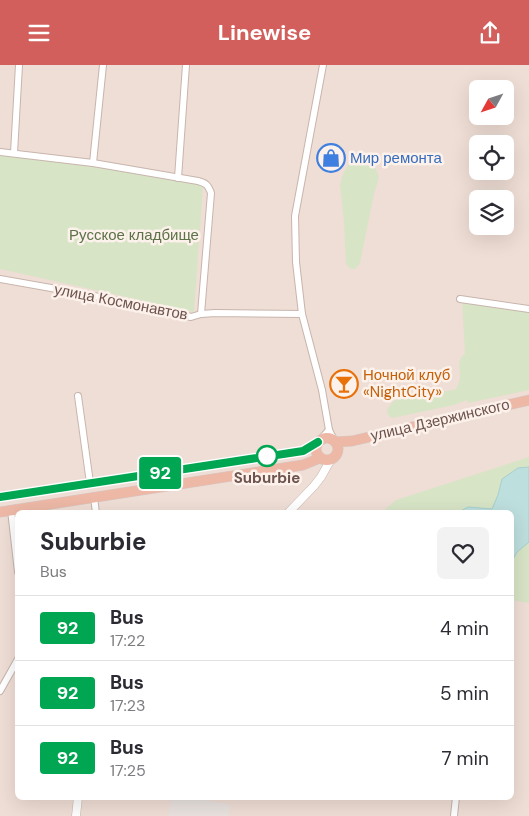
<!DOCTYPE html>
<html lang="en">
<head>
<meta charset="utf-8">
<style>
  body { margin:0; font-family:"DM Sans",sans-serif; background:#f2f2f3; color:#2b2b33; height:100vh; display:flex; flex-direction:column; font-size:19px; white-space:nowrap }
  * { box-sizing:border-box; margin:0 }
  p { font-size:16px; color:#7c7c81 }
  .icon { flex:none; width:28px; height:28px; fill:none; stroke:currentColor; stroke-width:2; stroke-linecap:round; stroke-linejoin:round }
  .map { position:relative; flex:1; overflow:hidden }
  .sheet { position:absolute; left:15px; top:445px; width:499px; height:290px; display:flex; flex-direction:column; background:#fff; border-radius:8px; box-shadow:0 5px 20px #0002 }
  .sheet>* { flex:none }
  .badge { padding:0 10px; border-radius:4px; font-size:18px; line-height:32px }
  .needle { width:32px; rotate:230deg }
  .tools { position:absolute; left:469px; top:15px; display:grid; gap:10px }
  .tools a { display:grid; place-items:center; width:45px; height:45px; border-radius:8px; background:#fff; box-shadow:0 5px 20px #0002; font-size:25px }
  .map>.badge { position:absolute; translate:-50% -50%; box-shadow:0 0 0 2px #fff }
  .round { display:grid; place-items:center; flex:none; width:52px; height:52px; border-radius:8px; background:#f2f2f3 }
  .headline { display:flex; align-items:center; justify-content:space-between; height:85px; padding:0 25px }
  h1 { font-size:24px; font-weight:700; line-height:38px }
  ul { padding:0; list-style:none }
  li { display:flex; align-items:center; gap:15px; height:65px; padding:0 25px; border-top:1px solid #e1e1e2 }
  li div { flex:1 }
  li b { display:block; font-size:19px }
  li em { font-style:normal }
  li .badge { min-width:55px; font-weight:700; text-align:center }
  header { display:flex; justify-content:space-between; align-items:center; height:65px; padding:0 25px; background:#d25f5b; color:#fff; font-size:22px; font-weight:700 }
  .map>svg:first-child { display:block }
</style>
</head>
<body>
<header><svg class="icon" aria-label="menu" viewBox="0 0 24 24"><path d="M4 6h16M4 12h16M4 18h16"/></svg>Linewise<svg class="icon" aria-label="share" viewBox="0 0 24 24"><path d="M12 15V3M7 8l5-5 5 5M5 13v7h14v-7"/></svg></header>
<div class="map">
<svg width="529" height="751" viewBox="0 0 529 751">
  <rect width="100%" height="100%" fill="#f9eee6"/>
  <path fill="#efded5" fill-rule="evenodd" d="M0 0H529V751H0ZM478 24H505V51H478ZM478 79H505V106H478ZM478 134H505V161H478ZM18 448H511V732H18Z"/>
  <path fill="#e9e2df" d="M171 733H196L231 740 229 751H168Z"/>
  <g fill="#d8e4c6">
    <path d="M0 90 82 99 145 108 203 121 194 247 0 204Z"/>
    <path d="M359 95H368L375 101 379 112 374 129 360 198 355 204H351L346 199 344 157 340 120 343 109 349 99Z"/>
    <path d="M462 236 529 245V325L468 338 467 335 454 340 392 353 388 350 387 345C389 342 391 338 394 336 403 329 442 328 456 324 458 320 460 316 460 312 460 300 456 298 465 288Z"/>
    <path d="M529 392V538L511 535V448H381L396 435Z"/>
  </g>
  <path fill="#bddfde" stroke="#a5d0ce" d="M529 402V477L517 487 511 498V448L459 447 468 442 492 444 498 430 502 414 518 403Z"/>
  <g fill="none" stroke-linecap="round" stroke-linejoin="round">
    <defs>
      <g id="minor">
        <path d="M323 0 295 151 296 197 302 249 322 325 329 365 335 377"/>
        <path d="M0 87 93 98 198 116C206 118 208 120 211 128L201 249"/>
        <path d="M14 88 19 0"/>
        <path d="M93 98 103 0"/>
        <path d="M178 113 186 0"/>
        <path d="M0 214 68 226 145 241 191 252 201 249 215 248 302 249"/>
        <path d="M460 234 529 244"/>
        <path d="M78 331 90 418"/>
        <path d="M320 375 329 365"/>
        <path d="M94 432 96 448"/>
        <path d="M11 445 18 507"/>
        <path d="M0 626 18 594"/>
        <path d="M454 751 456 732"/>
      </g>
      <g id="tertiary">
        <path d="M288 448 314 421 321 412 331 394"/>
        <path d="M76 751 78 732"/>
      </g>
      <g id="trunk">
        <circle cx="327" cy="384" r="11"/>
        <path d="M335 377 352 376 529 335"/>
        <path d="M0 432 303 386 318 377"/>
        <path d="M0 447 303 400 320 393"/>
      </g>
    </defs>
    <use href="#minor" stroke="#c8b5ad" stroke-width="8"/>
    <use href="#tertiary" stroke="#c8b5ad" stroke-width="9"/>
    <use href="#trunk" stroke="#d4cbca" stroke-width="11"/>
    <use href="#minor" stroke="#fff" stroke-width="6"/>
    <use href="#tertiary" stroke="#fff" stroke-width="8"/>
    <use href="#trunk" stroke="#edb8a6" stroke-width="10"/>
  </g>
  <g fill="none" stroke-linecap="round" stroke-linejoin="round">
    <defs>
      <path id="line" d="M0 432 303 386 318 377"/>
    </defs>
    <use href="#line" stroke="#fff" stroke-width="11"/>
    <use href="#line" stroke="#00a651" stroke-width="8"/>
  </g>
  <defs>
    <symbol id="shop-ring" viewBox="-11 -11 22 22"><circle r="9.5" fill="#fcf2eb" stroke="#3f7fe0" stroke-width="1.5"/><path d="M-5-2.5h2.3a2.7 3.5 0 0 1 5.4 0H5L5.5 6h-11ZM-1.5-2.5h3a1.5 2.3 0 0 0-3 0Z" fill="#3f7fe0"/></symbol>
    <symbol id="bar-ring" viewBox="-11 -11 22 22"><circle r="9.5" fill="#fcf2eb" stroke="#e8710a" stroke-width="1.5"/><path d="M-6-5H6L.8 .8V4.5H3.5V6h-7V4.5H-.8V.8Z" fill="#e8710a"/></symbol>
  </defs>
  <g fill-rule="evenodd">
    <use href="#shop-ring" x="315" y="77" width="32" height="32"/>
    <use href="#bar-ring" x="328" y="303" width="32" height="32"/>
  </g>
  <circle fill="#fff" stroke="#00a651" stroke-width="2.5" cx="267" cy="391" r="10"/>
  <g text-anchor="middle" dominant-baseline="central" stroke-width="5" stroke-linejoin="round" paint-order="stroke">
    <g font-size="15" fill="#366cbe" stroke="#fcf2eb" text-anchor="start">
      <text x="350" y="93">Мир ремонта</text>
    </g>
    <g font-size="15" fill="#5d7248" stroke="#fcf2eb">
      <text x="134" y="170">Русское кладбище</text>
    </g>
    <g font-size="15" fill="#6e534e" stroke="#fcf2eb">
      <text transform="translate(121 237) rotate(11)">улица Космонавтов</text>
      <text transform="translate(440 355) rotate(-13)">улица Дзержинского</text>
    </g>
    <g font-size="15" fill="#c56008" stroke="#fcf2eb" text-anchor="start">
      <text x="363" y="310">Ночной клуб<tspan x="363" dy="17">«NightCity»</tspan></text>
    </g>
    <g font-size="15" font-weight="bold" fill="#6e534e" stroke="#fcf2eb">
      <text x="267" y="413">Suburbie</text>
    </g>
  </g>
</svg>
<div class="tools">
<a><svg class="needle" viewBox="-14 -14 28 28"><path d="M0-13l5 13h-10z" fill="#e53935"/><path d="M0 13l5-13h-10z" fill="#7c7c81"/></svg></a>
<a><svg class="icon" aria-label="locate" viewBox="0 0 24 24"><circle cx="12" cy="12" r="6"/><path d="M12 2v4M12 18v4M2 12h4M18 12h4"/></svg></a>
<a><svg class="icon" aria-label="layers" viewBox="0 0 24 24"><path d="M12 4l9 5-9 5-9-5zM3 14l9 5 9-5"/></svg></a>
</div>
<b class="badge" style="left:160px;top:408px;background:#00a651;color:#fff">92</b>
<section class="sheet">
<div class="headline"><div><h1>Suburbie</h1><p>Bus</p></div><a class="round"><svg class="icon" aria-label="heart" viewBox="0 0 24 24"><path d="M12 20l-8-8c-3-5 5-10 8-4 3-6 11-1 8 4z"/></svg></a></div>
<ul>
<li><span class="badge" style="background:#00a651;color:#fff">92</span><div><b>Bus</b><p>17:22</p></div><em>4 min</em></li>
<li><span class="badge" style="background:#00a651;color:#fff">92</span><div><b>Bus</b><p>17:23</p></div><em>5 min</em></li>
<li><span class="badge" style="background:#00a651;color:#fff">92</span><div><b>Bus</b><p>17:25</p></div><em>7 min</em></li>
</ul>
</section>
</div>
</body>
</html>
